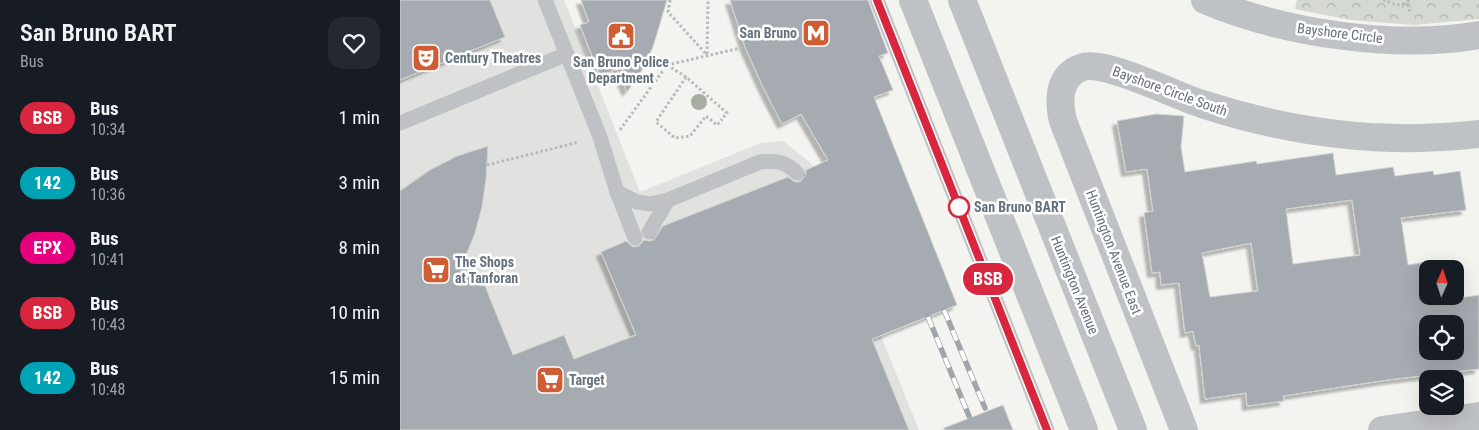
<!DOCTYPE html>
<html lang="en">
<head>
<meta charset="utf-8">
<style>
  body { margin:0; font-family:"Roboto Condensed",sans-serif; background:#242831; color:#f1f3f6; height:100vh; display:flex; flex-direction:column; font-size:19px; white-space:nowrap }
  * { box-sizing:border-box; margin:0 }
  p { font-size:16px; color:#9ea1a6 }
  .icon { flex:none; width:28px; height:28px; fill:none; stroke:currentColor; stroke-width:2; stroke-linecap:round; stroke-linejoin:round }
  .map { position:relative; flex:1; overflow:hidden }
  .sheet { display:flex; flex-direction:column; background:#171b24; width:400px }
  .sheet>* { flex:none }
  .badge { padding:0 10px; border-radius:16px; font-size:18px; line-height:32px }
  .needle { width:32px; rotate:3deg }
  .tools { position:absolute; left:1019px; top:260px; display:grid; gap:10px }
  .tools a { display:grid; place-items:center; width:45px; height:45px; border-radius:10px; background:#171b24; box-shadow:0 5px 20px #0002; font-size:25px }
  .map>.badge { position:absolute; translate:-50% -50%; box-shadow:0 0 0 2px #fff }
  .round { display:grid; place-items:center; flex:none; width:52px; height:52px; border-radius:15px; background:#242831 }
  .headline { display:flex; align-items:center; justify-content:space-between; height:85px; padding:0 20px }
  h1 { font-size:24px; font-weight:600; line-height:38px }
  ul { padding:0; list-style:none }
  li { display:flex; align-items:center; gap:15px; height:65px; padding:0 20px }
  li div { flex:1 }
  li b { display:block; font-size:19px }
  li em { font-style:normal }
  li .badge { min-width:55px; font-weight:700; text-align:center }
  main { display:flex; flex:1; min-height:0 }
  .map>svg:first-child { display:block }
</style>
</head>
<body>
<main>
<section class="sheet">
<div class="headline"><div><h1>San Bruno BART</h1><p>Bus</p></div><a class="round"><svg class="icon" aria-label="heart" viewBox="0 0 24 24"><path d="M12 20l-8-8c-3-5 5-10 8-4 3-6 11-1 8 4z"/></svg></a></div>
<ul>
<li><span class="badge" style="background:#d7263d;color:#fff">BSB</span><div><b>Bus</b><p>10:34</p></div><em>1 min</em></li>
<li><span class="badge" style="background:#00a3b4;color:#fff">142</span><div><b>Bus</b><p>10:36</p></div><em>3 min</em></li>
<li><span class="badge" style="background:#e6007e;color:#fff">EPX</span><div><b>Bus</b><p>10:41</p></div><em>8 min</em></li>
<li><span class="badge" style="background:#d7263d;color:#fff">BSB</span><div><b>Bus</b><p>10:43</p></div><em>10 min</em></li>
<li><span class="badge" style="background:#00a3b4;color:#fff">142</span><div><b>Bus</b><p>10:48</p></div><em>15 min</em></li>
</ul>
</section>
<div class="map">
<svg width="1079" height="430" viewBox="0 0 1079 430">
  <defs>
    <pattern id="forest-crowns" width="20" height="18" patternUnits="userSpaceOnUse" patternTransform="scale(1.25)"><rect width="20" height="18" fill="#d4dad1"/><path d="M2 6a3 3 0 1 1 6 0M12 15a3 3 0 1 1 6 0" fill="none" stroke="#b0b5af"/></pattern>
    <filter id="shadow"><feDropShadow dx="-4.5" dy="4.5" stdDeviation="1" flood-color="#0004"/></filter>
  </defs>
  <rect width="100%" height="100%" fill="#f3f3f0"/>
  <path fill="#e1e2e0" d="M0 0H164L240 192 361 143 383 141 412 164 519 430H0Z"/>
  <path fill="url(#forest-crowns)" d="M897 0H1079V19L1014 25 951 20 895 9Z"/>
  <g fill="#a5abb0" stroke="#d4d4d2" fill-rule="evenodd" filter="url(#shadow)">
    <path d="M0 0H90L105 37 0 80Z"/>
    <path d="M181 0H267L253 47 242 70 227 92 217 69 200 76 180 25 189 22Z"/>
    <path d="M330 0H468L488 53 479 56 493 90 474 97 557 305 472 339 509 430H0V191L30 170 57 156 88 146 86 179 82 207 75 233 63 263 81 276 113 355 164 335 174 359 236 335 201 252 226 241 233 247 239 246 244 240 249 241 254 240 263 226 388 177 395 182H400L406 175V170L428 160 401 114 382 124 363 87 345 47Z"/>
    <path d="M756 114 784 116 781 147 785 172 856 161 857 164 933 153 936 175 993 167 995 176 1033 171 1034 175 1060 171 1066 210 1001 218 1008 265 1033 261V263L1046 261 1048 269H1028V296H1053V299L1079 295V369L987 380 883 396 884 401 847 406 846 393 805 399 799 345 796 346 793 331 785 333 779 283 761 285 760 272 752 273 744 213 753 211 747 169 726 172 717 121ZM952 200 960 255 893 264 886 209ZM851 243 858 291 810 297 802 253ZM1028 324H1055V351H1028Z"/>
    <path d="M603 405 613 430H544V428Z"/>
  </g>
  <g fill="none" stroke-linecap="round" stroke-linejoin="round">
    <g stroke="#b8babc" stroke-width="3" stroke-dasharray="2.5 2.5" stroke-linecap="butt">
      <path d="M270 0 268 12 307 55"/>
      <path d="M983 0 997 5 1007 3"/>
      <path d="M1009 0 1007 3 1010 12"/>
      <path d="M307 54 308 0"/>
      <path d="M267 65 286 77 327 113 321 120"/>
      <path d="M286 77 256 122 275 138 290 136 306 116 317 125 322 120"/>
      <path d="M220 130 267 65 345 47"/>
      <path d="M87 165 179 142"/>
    </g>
    <g stroke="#bfc2c5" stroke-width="15">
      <path d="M145 0 200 137 217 192 237 202 250 204 268 200 360 162C376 160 386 162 397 173"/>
      <path d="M477 0 647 430"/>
      <path d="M0 123 167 54"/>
      <path d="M217 192 235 238"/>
      <path d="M249 232 268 200"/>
    </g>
    <g stroke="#bfc2c5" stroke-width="28">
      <path d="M805 0C883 33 995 50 1079 35"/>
      <path d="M784 430 663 121C658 100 658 75 683 67 706 60 776 96 802 104 891 133 986 145 1079 134"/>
      <path d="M982 430 1079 416"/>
    </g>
    <g stroke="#bfc2c5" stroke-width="28">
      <path d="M513 0 684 430"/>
      <path d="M562 0 733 430"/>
    </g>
    <defs>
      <g id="rail">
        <path d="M544 310 585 408"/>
        <path d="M528 317 569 416"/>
      </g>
    </defs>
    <use href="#rail" stroke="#a0a5a9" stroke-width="5.5"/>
    <use href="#rail" stroke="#fff" stroke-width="4" stroke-dasharray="11" stroke-linecap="butt"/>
  </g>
  <circle fill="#a6aea2" cx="299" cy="102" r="8"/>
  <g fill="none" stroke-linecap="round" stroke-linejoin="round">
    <defs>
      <path id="line" d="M477 0 647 430"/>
    </defs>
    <use href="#line" stroke="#fff" stroke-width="11"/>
    <use href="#line" stroke="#d7263d" stroke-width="8"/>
  </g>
  <defs>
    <symbol id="metro-square" viewBox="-11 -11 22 22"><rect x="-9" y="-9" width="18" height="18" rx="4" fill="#d05c33" stroke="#fff"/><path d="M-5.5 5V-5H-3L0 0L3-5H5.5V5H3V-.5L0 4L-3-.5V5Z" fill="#fff"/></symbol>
    <symbol id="civic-square" viewBox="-11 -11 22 22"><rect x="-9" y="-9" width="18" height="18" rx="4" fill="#d05c33" stroke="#fff"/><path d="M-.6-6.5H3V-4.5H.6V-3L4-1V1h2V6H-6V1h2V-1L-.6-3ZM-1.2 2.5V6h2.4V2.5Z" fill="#fff"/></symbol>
    <symbol id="theatre-square" viewBox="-11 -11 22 22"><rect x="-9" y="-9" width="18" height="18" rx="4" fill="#d05c33" stroke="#fff"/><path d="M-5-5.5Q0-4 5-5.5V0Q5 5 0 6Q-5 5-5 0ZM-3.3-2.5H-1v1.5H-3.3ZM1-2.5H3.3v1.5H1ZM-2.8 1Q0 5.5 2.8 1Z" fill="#fff"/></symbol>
    <symbol id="supermarket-square" viewBox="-11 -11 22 22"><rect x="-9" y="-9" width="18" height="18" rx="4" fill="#d05c33" stroke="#fff"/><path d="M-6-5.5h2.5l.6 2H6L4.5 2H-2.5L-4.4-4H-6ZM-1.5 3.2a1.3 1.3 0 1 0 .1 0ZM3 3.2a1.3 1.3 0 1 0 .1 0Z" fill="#fff"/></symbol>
  </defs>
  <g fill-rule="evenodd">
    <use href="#metro-square" x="400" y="17" width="32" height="32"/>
    <use href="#civic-square" x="205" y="20" width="32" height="32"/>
    <use href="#theatre-square" x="10" y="42" width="32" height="32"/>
    <use href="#supermarket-square" x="20" y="254" width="32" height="32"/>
    <use href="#supermarket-square" x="134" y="364" width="32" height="32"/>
  </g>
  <circle fill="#fff" stroke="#d7263d" stroke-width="2.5" cx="559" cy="207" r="10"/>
  <g text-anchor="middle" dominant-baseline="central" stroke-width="5" stroke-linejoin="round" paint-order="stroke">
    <g font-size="14" font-weight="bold" fill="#65727e" stroke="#fff" text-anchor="start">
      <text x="397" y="33" text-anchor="end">San Bruno</text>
      <text x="45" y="58">Century Theatres</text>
      <text x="221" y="62" text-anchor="middle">San Bruno Police<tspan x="221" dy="16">Department</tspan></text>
      <text x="55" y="262">The Shops<tspan x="55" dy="16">at Tanforan</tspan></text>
      <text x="169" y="380">Target</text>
    </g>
    <g font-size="14" fill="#65727e" stroke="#fff">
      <text transform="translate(940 33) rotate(7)">Bayshore Circle</text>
      <text transform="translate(770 91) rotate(20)">Bayshore Circle South</text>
      <text transform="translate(714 252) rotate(69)">Huntington Avenue East</text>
      <text transform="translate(675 285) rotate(68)">Huntington Avenue</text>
    </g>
    <g font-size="14" font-weight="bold" fill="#65727e" stroke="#fff" text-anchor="start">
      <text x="574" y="207">San Bruno BART</text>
    </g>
  </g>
</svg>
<div class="tools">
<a><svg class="needle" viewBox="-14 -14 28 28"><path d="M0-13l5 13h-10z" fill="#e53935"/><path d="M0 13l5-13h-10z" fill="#9ea1a6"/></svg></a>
<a><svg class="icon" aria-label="locate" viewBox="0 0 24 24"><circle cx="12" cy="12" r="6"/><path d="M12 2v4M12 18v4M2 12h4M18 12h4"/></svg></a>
<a><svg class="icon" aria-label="layers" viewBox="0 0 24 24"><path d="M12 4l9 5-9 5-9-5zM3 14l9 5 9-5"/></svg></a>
</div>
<b class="badge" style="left:588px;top:279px;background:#d7263d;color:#fff">BSB</b>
</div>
</main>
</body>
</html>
